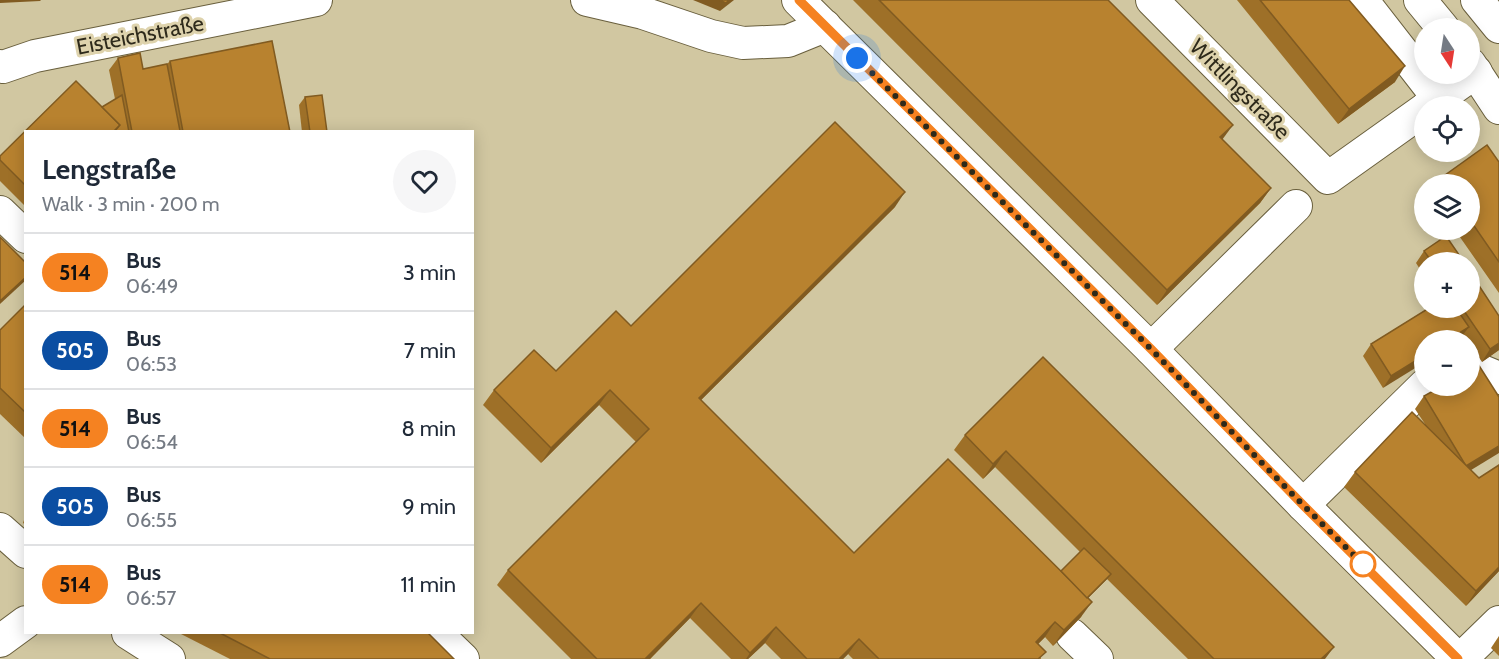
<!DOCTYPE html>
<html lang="en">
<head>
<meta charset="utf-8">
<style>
  body { margin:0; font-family:Cabin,sans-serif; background:#f6f6f7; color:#1f2937; height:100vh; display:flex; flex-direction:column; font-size:22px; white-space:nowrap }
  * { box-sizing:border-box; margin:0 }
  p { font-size:20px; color:#747a83 }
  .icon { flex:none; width:33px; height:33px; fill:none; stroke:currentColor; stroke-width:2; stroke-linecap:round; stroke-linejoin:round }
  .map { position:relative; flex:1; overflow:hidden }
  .panel { position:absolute; left:24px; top:130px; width:450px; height:504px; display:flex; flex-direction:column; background:#fff; border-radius:0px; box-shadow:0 3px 15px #0003 }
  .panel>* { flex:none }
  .badge { padding:0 12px; border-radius:20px; font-size:21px; line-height:39px }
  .needle { width:39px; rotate:168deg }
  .tools { position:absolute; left:1414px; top:18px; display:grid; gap:12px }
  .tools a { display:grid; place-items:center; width:66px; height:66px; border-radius:50%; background:#fff; box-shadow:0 3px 15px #0003; font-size:30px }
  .you { position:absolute; width:30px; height:30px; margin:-15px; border:4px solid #fff; border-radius:50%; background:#1a73e8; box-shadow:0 0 0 9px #1a73e833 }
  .map>.badge { position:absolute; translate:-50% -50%; box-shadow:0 0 0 3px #fff }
  .round { display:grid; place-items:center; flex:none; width:63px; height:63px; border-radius:32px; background:#f6f6f7 }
  .overview { display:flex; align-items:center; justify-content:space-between; height:102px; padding:0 18px }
  h1 { font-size:28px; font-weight:700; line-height:45px }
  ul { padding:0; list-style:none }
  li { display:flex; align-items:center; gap:18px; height:78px; padding:0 18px; border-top:2px solid #e0e1e3 }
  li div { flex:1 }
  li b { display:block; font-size:22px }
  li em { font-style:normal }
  li .badge { min-width:66px; font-weight:700; text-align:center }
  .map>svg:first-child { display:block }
</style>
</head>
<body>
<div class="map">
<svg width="1499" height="659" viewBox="0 0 1499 659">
  <rect width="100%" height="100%" fill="#d1c7a1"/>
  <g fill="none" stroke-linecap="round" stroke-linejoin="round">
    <defs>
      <g id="minor">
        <path d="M587 0 643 13 711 36 743 43 788 41 825 26"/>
        <path d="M798 0 1151 349 1303 505 1458 659"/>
        <path d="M1152 0 1328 178 1425 109"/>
        <path d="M1362 0 1439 99"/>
        <path d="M1420 0 1443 28"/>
        <path d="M1477 0 1499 27"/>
        <path d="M1470 64 1499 108"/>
        <path d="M0 66 3 67 35 56 316 0"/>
        <path d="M1428 106 1476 72"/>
        <path d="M0 212 26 237"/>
        <path d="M1151 349 1296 206"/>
        <path d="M1470 366 1499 378"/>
        <path d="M1303 505 1425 385"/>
        <path d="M0 529 26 552"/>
        <path d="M128 633 169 659"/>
        <path d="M436 633 463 659"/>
        <path d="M1072 635 1097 659"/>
        <path d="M0 641 26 622"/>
        <path d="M1461 659 1499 622"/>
      </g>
    </defs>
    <use href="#minor" stroke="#695f3d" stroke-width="34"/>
    <use href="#minor" stroke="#fff" stroke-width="32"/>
  </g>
  <g fill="#9e7028">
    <path d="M853 0H1108L1222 139 1271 188 1260 203 1157 305Z"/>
    <path d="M1237 0H1349L1395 82 1338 124Z"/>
    <path d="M272 41 290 132H26V207L0 181V156L76 81 102 107 115 99 109 70 118 58 140 53 143 69 167 64 170 61Z"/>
    <path d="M305 97 327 132H302L299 105Z"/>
    <path d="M1499 162V293L1455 230H1470V184H1436L1441 178Z"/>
    <path d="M895 207 701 400 854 553 1061 571 1080 552 995 467 983 479 954 450 965 435 1043 357 1325 659H1188L1107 579 1088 598 1081 617 1053 646 1045 637 1038 644 1041 659H853L848 654 843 659H781L765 643 748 659H731L690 618 650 659H571L497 585 508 570 636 442 599 405 541 463 483 405 494 390 556 371 631 326Z"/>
    <path d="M1424 251 1464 262H1425V277L1416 263Z"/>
    <path d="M26 304V439L0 414V330Z"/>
    <path d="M1429 308H1470L1499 316V350L1482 362 1470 344V340H1467L1464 335 1459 340H1425L1383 388 1363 356 1371 344Z"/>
    <path d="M1424 396 1471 470 1499 571 1466 606 1344 487 1355 472 1425 424 1415 409Z"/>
    <path d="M26 514V525L23 523Z"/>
    <path d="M179 633H428L454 659H230Z"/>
    <path d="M1499 636V656L1491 648Z"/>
  </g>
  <g fill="#815b21">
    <path d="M0 0H41L40 1 0 3Z"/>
    <path d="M693 0H734L720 11Z"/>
    <path d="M1405 66 1395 82 1338 124 1349 109Z"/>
    <path d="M1233 125 1222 140 1220 137Z"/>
    <path d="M1271 188 1260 203 1157 305 1167 290Z"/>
    <path d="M905 192 895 207 688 413 699 398Z"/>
    <path d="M26 277V280L0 304V301Z"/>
    <path d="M1469 327 1459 340H1448Z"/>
    <path d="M1499 343V350L1482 362 1490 349Z"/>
    <path d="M1425 355V362L1383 388 1391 376Z"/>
    <path d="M610 390 599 405 541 463 551 448Z"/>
    <path d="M1499 446V453L1458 478 1466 466Z"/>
    <path d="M1006 451 995 467 983 479 993 464Z"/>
    <path d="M1499 567V571L1466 606 1476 591Z"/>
    <path d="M1111 574 1107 579 1075 611 1078 607Z"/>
    <path d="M1092 602 1081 617 1053 646 1064 630Z"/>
    <path d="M701 603 690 618 650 659H645Z"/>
    <path d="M1055 622 1045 637 1025 657 1036 642Z"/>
    <path d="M776 627 765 643 748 659H746L750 653Z"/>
    <path d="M859 639 848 654 843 659H839Z"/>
    <path d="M1334 647 1325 659H1321Z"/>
  </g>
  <g fill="#b8822f" stroke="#815b21" stroke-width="1.5">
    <path d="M719 0H729L726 3Z"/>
    <path d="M879 0H1108L1233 125 1220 137 1271 188 1167 290Z"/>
    <path d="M1260 0H1349L1405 66 1349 109Z"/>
    <path d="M272 41 290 132H183L170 61Z"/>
    <path d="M140 53 143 69 167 64 180 131 174 132H132L118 58Z"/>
    <path d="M76 81 120 125 113 132H26V186L0 160V156Z"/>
    <path d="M122 95 129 132H114L120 125 102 107Z"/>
    <path d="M322 95 327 132H310L305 97Z"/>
    <path d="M835 122 905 192 699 398 854 553 948 459 1092 602 1064 630 1055 622 1036 642 1046 652 1038 659H879L859 639 839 659H807L776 627 750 653 701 603 645 659H597L508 570 649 429 610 390 551 448 494 390 534 350 556 371 616 311 631 326Z"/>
    <path d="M1487 145 1499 162V262L1470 220V184H1445L1441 178Z"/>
    <path d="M1446 236 1464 262H1432L1424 251Z"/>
    <path d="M0 237 26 263V277L0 301Z"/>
    <path d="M1470 272 1499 316V343L1490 349 1462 308H1470Z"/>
    <path d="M26 304V413L0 388V330Z"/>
    <path d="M1429 308H1456L1469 327 1448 340H1425V355L1391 376 1371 344Z"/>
    <path d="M1043 357 1334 647 1321 659H1214L1006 451 993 464 965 435Z"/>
    <path d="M1478 364 1499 397V446L1466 466 1424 396 1442 386H1470V369Z"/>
    <path d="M1412 412 1479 478 1499 465V567L1476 591 1355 472Z"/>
    <path d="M1084 548 1111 574 1087 598 1061 571Z"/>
    <path d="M220 633H428L454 659H270Z"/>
  </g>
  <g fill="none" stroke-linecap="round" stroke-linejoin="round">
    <defs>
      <path id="line" d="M799 0 1151 349 1303 505 1458 659"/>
    </defs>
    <use href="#line" stroke="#fff" stroke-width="14"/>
    <use href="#line" stroke="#f58221" stroke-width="9"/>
    <path stroke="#2e2a1b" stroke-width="6" stroke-dasharray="0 10.8" d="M857 58 1151 349 1303 505 1370 571 1363 564"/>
  </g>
  <circle fill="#fff" stroke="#f58221" stroke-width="3" cx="1363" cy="564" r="12"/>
  <g text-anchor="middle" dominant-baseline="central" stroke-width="6" stroke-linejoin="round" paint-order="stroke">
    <g font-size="22" fill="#2e2a1b" stroke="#ded3ad">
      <text transform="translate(140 35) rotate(-11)">Eisteichstraße</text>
      <text transform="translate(1240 89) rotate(45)">Wittlingstraße</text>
    </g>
  </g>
</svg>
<div class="tools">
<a><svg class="needle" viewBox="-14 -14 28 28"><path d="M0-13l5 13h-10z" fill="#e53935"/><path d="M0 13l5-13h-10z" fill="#747a83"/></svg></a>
<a><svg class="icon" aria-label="locate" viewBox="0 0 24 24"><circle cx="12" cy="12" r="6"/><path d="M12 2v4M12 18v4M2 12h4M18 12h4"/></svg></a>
<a><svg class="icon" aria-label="layers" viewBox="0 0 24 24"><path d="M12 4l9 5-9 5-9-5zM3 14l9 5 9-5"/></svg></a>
<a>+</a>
<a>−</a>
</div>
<div class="you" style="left:857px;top:58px"></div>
<section class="panel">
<div class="overview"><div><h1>Lengstraße</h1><p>Walk · 3 min · 200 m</p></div><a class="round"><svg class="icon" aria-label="heart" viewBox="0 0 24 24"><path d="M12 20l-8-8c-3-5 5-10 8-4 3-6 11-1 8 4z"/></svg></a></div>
<ul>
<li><span class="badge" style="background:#f58221;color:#111">514</span><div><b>Bus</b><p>06:49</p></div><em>3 min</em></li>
<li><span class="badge" style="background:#0b4ea2;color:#fff">505</span><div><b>Bus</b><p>06:53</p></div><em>7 min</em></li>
<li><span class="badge" style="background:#f58221;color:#111">514</span><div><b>Bus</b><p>06:54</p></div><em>8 min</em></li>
<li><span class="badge" style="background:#0b4ea2;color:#fff">505</span><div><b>Bus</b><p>06:55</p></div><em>9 min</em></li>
<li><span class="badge" style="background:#f58221;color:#111">514</span><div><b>Bus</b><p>06:57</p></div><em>11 min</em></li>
</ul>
</section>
</div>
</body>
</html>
